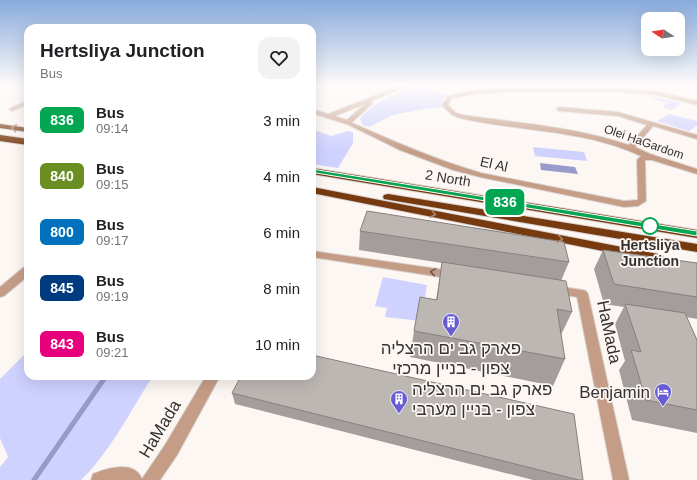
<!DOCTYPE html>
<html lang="en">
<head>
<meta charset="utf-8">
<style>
  body { margin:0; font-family:Helvetica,"Noto Sans Hebrew",sans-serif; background:#f2f2f2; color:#202124; height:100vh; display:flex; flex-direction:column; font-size:15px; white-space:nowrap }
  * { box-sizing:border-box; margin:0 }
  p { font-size:13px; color:#757577 }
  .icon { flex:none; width:22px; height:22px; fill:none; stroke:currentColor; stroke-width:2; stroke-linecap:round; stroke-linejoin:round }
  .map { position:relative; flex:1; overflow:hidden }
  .details { position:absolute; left:24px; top:24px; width:292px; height:356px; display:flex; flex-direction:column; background:#fff; border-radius:12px; box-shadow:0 4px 16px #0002 }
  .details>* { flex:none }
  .badge { padding:0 8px; border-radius:6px; font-size:14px; line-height:26px }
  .needle { width:26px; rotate:282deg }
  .buttons { position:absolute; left:641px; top:12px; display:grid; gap:8px }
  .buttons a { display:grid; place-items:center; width:44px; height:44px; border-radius:8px; background:#fff; box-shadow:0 4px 16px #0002; font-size:20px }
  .map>.badge { position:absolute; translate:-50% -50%; box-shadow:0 0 0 2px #fff }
  .round { display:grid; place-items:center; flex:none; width:42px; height:42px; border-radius:12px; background:#f2f2f2 }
  .summary { display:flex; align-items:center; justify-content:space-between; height:68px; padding:0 16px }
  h1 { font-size:19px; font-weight:800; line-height:30px }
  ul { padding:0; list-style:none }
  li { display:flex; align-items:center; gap:12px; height:56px; padding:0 16px }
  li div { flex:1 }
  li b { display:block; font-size:15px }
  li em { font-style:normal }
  li .badge { min-width:44px; font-weight:700; text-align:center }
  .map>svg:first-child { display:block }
</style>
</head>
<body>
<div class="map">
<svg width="697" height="480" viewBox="0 0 697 480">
  <rect width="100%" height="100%" fill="#fdf7f4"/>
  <g fill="#cfd1ff">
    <path d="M419 85 447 96C442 99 441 101 442 107L424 109 393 115 369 127 363 125 360 119C375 100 397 93 419 85Z"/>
    <path d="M650 96 682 103 672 110 663 108 666 102 656 100Z"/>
    <path d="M669 114 697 121V125L689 131 657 121Z"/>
    <path d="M312 129 331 136 348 131 353 132V143L338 168 312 164Z"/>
    <path d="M533 147 584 152 587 161 535 156Z"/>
    <path d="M383 277 427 285 421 321 385 317 387 308 375 306Z"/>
    <path d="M28 351V376H153C131 410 110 452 81 480H0V467L8 457 0 438V379Z"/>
  </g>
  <path fill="#989bc9" d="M540 163 575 167 578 174 541 170Z"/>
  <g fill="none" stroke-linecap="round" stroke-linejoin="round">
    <path stroke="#989bc9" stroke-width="5" d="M34 480 106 376"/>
    <defs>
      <g id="minor">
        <path d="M506 88H620L656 91 697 101V105L656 95 620 92H506L476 94 452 98 448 105 456 113 463 115C518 123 576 127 629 145L647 125 618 116 559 111 556 109 559 107 618 112 697 135V139L653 126 635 147 650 154 697 169V174L652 160H645L646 201 638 206 624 207 480 177 453 170 400 150 345 123 350 122C393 141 436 160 481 173L624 201 638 200 637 160 641 156C584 129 520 132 460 118L452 115 442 105 448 96 476 90Z"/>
        <path d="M28 100V104L12 111 9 109Z"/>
        <path d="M312 251 453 271 457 272 458 275 457 278 453 279 312 257Z"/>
        <path d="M28 266V276L4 296 0 297V287L24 267Z"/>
        <path d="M556 286 582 290 586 291 588 294 629 480H613L577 297 552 293 550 290 552 287Z"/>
        <path d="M206 376H220L177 455 160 480H91L93 474C108 468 134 460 142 479L165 445Z"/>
      </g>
      <path id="tertiary" d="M402 85H410L371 101 373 103 372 104 350 124H346L312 113V109L328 114ZM365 104 347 120 335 116Z"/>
      <g id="motorway">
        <path d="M0 124 28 128V132L0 128Z"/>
        <path d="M0 135 28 139V145L0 141Z"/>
        <path d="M312 168 697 230V238L312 174Z"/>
        <path d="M312 187 658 254 662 255 664 258 662 261 658 262 312 193Z"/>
        <path d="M388 194 697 244V252L384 199 383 197 384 195Z"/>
      </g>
    </defs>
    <use href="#minor" stroke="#d9d4d1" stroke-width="2"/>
    <use href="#tertiary" stroke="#d9d4d1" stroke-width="2"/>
    <use href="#motorway" stroke="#d9d4d1" stroke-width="2"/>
    <use href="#minor" fill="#c59d87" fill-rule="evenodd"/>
    <use href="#tertiary" fill="#c59d87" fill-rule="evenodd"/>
    <use href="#motorway" fill="#77390e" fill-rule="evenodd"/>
  </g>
  <g fill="#a39d9b">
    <path d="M360 231 569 262 561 281 572 312 561 335 565 359 553 386 410 357 414 331 436 300 442 263 359 250Z"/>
    <path d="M603 250 697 263V319L686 317 697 340V433L632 420 619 370 625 361 615 324 624 307 604 304 594 269Z"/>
    <path d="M232 393 583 480H533L235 404Z"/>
  </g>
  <g fill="#bdb7b4" stroke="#84807e">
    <path d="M367 211 564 242 569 262 360 231Z"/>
    <path d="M603 250 697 263V297L614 284Z"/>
    <path d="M442 262 566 281 572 312 557 309 565 359 414 331 420 297 437 300Z"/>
    <path d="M625 304 685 313 697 340V410L646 400 631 350 641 352Z"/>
    <path d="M312 355 574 414 583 480H579L232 393 241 376H312Z"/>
  </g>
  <defs><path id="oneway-chevron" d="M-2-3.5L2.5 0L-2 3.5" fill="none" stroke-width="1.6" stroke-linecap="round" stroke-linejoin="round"/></defs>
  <g stroke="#ad856a">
    <use href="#oneway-chevron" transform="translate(14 128) rotate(-172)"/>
    <use href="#oneway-chevron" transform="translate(433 214) rotate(11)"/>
    <use href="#oneway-chevron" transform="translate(560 239) rotate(11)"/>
  </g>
  <use stroke="#67574f" href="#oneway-chevron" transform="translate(433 272) rotate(-171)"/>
  <linearGradient id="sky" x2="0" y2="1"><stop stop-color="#88aadc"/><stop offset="0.56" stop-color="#fefbfa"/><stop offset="1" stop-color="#fefbfa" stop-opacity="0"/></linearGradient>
  <rect width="697" height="152" fill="url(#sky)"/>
  <path fill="#00a651" stroke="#fff" d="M312 169 697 231V236L310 172 309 171Z"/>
  <defs>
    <symbol id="building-pin" viewBox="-11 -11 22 30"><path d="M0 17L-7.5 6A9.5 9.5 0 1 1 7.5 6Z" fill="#665cd6" stroke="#fdf7f4"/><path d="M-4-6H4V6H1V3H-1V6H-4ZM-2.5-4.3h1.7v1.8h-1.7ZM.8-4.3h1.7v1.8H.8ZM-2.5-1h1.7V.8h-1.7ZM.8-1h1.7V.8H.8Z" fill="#fff"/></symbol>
    <symbol id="hotel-pin" viewBox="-11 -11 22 30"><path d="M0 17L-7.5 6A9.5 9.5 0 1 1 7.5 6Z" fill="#665cd6" stroke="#fdf7f4"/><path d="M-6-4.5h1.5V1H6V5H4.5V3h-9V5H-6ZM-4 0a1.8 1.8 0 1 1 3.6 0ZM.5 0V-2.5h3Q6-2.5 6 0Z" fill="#fff"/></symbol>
  </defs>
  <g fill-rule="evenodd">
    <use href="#building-pin" x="441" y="312" width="20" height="27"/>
    <use href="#hotel-pin" x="653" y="382" width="20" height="27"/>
    <use href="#building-pin" x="389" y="389" width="20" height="27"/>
  </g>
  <circle fill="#fff" stroke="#00a651" stroke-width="2" cx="650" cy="226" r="8"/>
  <g text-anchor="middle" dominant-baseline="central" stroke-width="3.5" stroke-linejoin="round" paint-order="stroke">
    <g font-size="12" fill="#353231" stroke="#fdf7f4">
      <text transform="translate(644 142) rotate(19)">Olei HaGardom</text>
    </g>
    <g font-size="14" fill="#353231" stroke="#fdf7f4">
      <text transform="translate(494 164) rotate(13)">El Al</text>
      <text transform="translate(448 178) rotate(9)">2 North</text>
    </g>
    <g font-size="14" font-weight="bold" fill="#353231" stroke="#fdf7f4">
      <text x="650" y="245">Hertsliya<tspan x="650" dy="16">Junction</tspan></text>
    </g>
    <g font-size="17" fill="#353231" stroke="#fdf7f4">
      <text transform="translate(609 332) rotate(78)">HaMada</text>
      <text transform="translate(160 429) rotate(-59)">HaMada</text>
    </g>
    <g font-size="17" fill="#353231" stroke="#fdf7f4">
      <text x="451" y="348">פארק גב ים הרצליה<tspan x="451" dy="20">צפון - בניין מרכזי</tspan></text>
      <text x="412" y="389" text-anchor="start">פארק גב ים הרצליה<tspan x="412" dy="20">צפון - בניין מערבי</tspan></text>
      <text x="650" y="392" text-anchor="end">Benjamin</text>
    </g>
  </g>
</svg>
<div class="buttons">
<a><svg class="needle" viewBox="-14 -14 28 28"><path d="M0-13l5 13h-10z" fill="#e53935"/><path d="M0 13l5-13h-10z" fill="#757577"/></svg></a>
</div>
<b class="badge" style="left:505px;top:202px;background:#00a651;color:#fff">836</b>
<section class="details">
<div class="summary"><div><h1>Hertsliya Junction</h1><p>Bus</p></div><a class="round"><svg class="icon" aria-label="heart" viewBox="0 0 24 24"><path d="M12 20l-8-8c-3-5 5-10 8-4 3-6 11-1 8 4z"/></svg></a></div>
<ul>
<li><span class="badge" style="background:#00a651;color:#fff">836</span><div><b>Bus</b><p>09:14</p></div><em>3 min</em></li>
<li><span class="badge" style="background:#6b8e23;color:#fff">840</span><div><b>Bus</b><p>09:15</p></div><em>4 min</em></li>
<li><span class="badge" style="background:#0072bc;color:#fff">800</span><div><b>Bus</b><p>09:17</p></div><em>6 min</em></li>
<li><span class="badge" style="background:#003b80;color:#fff">845</span><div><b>Bus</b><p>09:19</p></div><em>8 min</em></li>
<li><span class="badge" style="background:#e6007e;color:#fff">843</span><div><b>Bus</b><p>09:21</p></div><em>10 min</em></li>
</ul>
</section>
</div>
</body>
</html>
